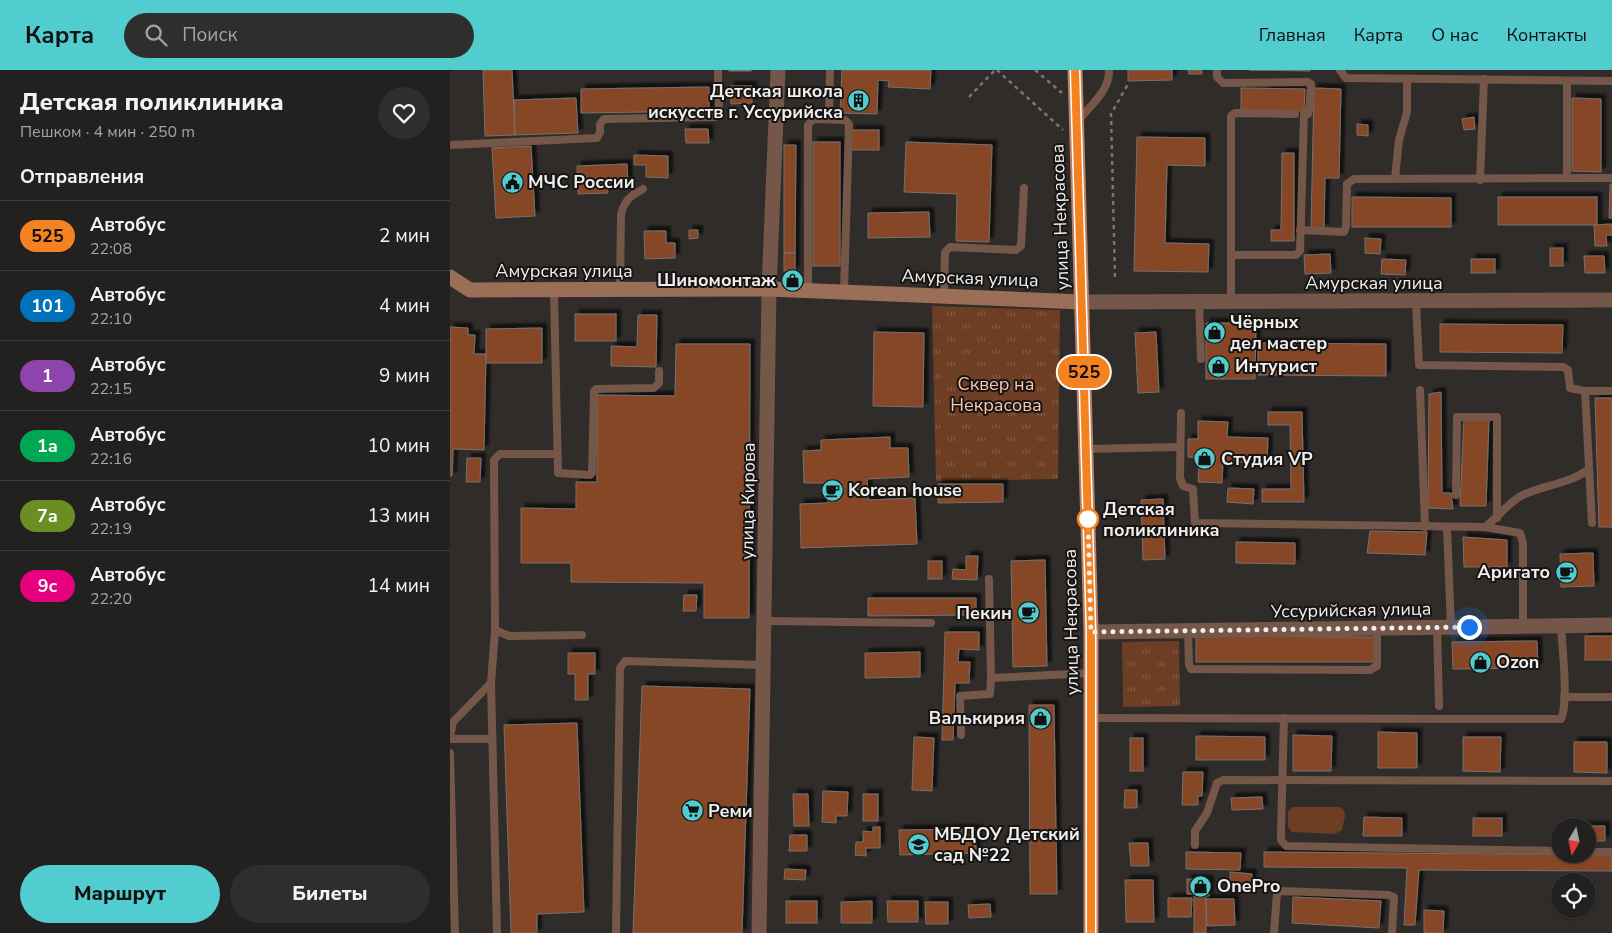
<!DOCTYPE html>
<html lang="ru">
<head>
<meta charset="utf-8">
<style>
  body { margin:0; font-family:"Nunito Sans",sans-serif; background:#2f2e2d; color:#f1f3f6; height:100vh; display:flex; flex-direction:column; font-size:19px; white-space:nowrap }
  * { box-sizing:border-box; margin:0 }
  p { font-size:16px; color:#a3a3a5 }
  .icon { flex:none; width:28px; height:28px; fill:none; stroke:currentColor; stroke-width:2; stroke-linecap:round; stroke-linejoin:round }
  .map { position:relative; flex:1; overflow:hidden }
  .drawer { display:flex; flex-direction:column; background:#232120; width:450px }
  .drawer>* { flex:none }
  .badge { padding:0 10px; border-radius:16px; font-size:18px; line-height:32px }
  .needle { width:32px; rotate:189deg }
  .tools { position:absolute; left:1101px; top:748px; display:grid; gap:10px }
  .tools a { display:grid; place-items:center; width:45px; height:45px; border-radius:50%; background:#232120; box-shadow:0 1px 4px #0004,0 0 0 1px #403e3e; font-size:25px }
  .you { position:absolute; width:25px; height:25px; margin:-12px; border:4px solid #fff; border-radius:50%; background:#1a73e8; box-shadow:0 0 0 8px #1a73e833 }
  .map>.badge { position:absolute; translate:-50% -50%; box-shadow:0 0 0 2px #fff }
  h2 { padding:0 20px; font-size:19px; line-height:45px }
  .round { display:grid; place-items:center; flex:none; width:52px; height:52px; border-radius:26px; background:#2f2e2d }
  .headline { display:flex; align-items:center; justify-content:space-between; height:85px; padding:0 20px }
  h1 { font-size:24px; font-weight:800; line-height:38px }
  .cta { display:flex; gap:10px; margin-top:auto; padding:10px 20px }
  .cta a { flex:1; height:58px; border-radius:30px; background:#52cdcf; color:#111; font-size:20px; font-weight:800; line-height:58px; text-align:center }
  .cta a+a { background:#2f2e2d; color:#f1f3f6 }
  ul { padding:0; list-style:none }
  li { display:flex; align-items:center; gap:15px; height:70px; padding:0 20px; border-top:1px solid #403e3e }
  li div { flex:1 }
  li b { display:block; font-size:19px }
  li em { font-style:normal }
  li .badge { min-width:55px; font-weight:700; text-align:center }
  header { display:flex; align-items:center; gap:30px; box-sizing:border-box; height:70px; padding:0 25px; background:#52cdcf; color:#111 }
  header strong { font-size:24px }
  nav { display:flex; gap:28px; margin-inline-start:auto; font-size:18px }
  .search { width:350px; height:45px; background:#2f2e2d; display:flex; align-items:center; gap:12px; box-sizing:border-box; padding:0 18px; border-radius:28px; color:#a3a3a5; font-size:19px }
  main { display:flex; flex:1; min-height:0 }
  .map>svg:first-child { display:block }
</style>
</head>
<body>
<header>
<strong>Карта</strong>
<div class="search"><svg class="icon" aria-label="search" viewBox="0 0 24 24"><circle cx="10" cy="10" r="6"/><path d="M15 15l6 6"/></svg>Поиск</div>
<nav><a>Главная</a><a>Карта</a><a>О нас</a><a>Контакты</a></nav>
</header>
<main>
<section class="drawer">
<div class="headline"><div><h1>Детская поликлиника</h1><p>Пешком · 4 мин · 250 m</p></div><a class="round"><svg class="icon" aria-label="heart" viewBox="0 0 24 24"><path d="M12 20l-8-8c-3-5 5-10 8-4 3-6 11-1 8 4z"/></svg></a></div>
<h2>Отправления</h2>
<ul>
<li><span class="badge" style="background:#f58220;color:#111">525</span><div><b>Автобус</b><p>22:08</p></div><em>2 мин</em></li>
<li><span class="badge" style="background:#0072bc;color:#fff">101</span><div><b>Автобус</b><p>22:10</p></div><em>4 мин</em></li>
<li><span class="badge" style="background:#8e44ad;color:#fff">1</span><div><b>Автобус</b><p>22:15</p></div><em>9 мин</em></li>
<li><span class="badge" style="background:#00a651;color:#fff">1а</span><div><b>Автобус</b><p>22:16</p></div><em>10 мин</em></li>
<li><span class="badge" style="background:#6b8e23;color:#fff">7а</span><div><b>Автобус</b><p>22:19</p></div><em>13 мин</em></li>
<li><span class="badge" style="background:#e6007e;color:#fff">9с</span><div><b>Автобус</b><p>22:20</p></div><em>14 мин</em></li>
</ul>
<div class="cta"><a>Маршрут</a><a>Билеты</a></div>
</section>
<div class="map">
<svg width="1162" height="863" viewBox="0 0 1162 863">
  <defs>
    <pattern id="park-tufts" width="24" height="20" patternUnits="userSpaceOnUse" patternTransform="scale(1.25)"><rect width="24" height="20" fill="#6d3d24"/><path d="M3 7l-1-3M5 7V3M7 7l1-3M15 17l-1-3M17 17v-4M19 17l1-3" fill="none" stroke="#825944"/></pattern>
    <filter id="shadow"><feDropShadow dx="4.5" dy="-4.5" stdDeviation="1" flood-color="#0009"/></filter>
  </defs>
  <rect width="100%" height="100%" fill="#2f2c2a"/>
  <g fill="url(#park-tufts)">
    <path d="M482 236 610 240 608 409 486 411Z"/>
    <path d="M729 571 730 636 673 637 672 572Z"/>
  </g>
  <path fill="#6d3d24" d="M843 737H890L894 740 895 746 892 760 885 764 842 762 838 757V741Z"/>
  <g fill="#864726" stroke="#75716f" filter="url(#shadow)">
    <path d="M33 0H62L65 65 35 66Z"/>
    <rect x="279" y="0" width="22" height="1"/>
    <path d="M392 0H481L480 19 438 17 439 11 428 10 427 44 390 43Z"/>
    <path d="M678 0H722V10L678 11Z"/>
    <path d="M738 0H752V4H739Z"/>
    <path d="M799 0H860V1Z"/>
    <path d="M280 16H302V33L281 34Z"/>
    <path d="M259 17V41L131 43V19Z"/>
    <path d="M791 18 855 19 854 41 791 40Z"/>
    <path d="M864 18 891 19 889 108H875L874 158 861 157Z"/>
    <path d="M126 28 128 63 65 65 64 30Z"/>
    <path d="M1122 28 1151 29V102L1122 101Z"/>
    <path d="M1024 47 1025 59 1014 60 1012 49Z"/>
    <path d="M907 54 918 55V66L907 65Z"/>
    <path d="M235 59H258L259 73H236Z"/>
    <rect x="401" y="60" width="28" height="20"/>
    <path d="M687 67 755 68V96L717 95 715 173 759 174 758 202 684 201Z"/>
    <rect x="363" y="72" width="27" height="124"/>
    <path d="M456 72 542 75 539 172 506 171 507 124 454 122Z"/>
    <path d="M334 75H346L345 183H334Z"/>
    <path d="M81 76 85 146 46 148 42 78Z"/>
    <path d="M832 83H844V171H821V160H831Z"/>
    <path d="M184 85 218 86V108L196 107V95H184Z"/>
    <path d="M177 94 178 114 157 115 158 123 128 124 127 96Z"/>
    <path d="M1160 114H1162V148H1159Z"/>
    <path d="M902 127 1001 128V157H902Z"/>
    <rect x="1048" y="127" width="99" height="28"/>
    <path d="M479 142 480 167 418 168V143Z"/>
    <path d="M1162 154V165H1156L1157 176H1145L1144 155Z"/>
    <path d="M239 160H248V168L239 169Z"/>
    <path d="M194 161H216V173H225V188L195 189Z"/>
    <path d="M915 168 931 169 930 184 915 183Z"/>
    <rect x="1100" y="178" width="13" height="18"/>
    <rect x="334" y="183" width="11" height="18"/>
    <path d="M880 184 881 203 855 204 854 185Z"/>
    <path d="M1134 186H1154L1155 203H1135Z"/>
    <path d="M932 189 956 190 955 205 931 204Z"/>
    <rect x="1021" y="189" width="24" height="14"/>
    <rect x="125" y="244" width="41" height="27"/>
    <path d="M188 245H207L206 297 161 296V276L187 277Z"/>
    <path d="M756 253H806L805 309H756Z"/>
    <path d="M990 254 1113 255 1112 283 990 282Z"/>
    <path d="M0 257 18 258V265H25L24 284H36L34 380 3 379 2 406H0Z"/>
    <path d="M92 258V293H36V259Z"/>
    <path d="M424 262 474 263 473 337 423 336Z"/>
    <path d="M706 262 709 322 688 323 685 263Z"/>
    <path d="M808 273 936 274V306L808 305Z"/>
    <path d="M226 274H300L299 548H254V513L121 512V493H71V438L126 439V412H147V325L225 326Z"/>
    <path d="M991 322 992 423H1001L1003 439 978 438 979 324Z"/>
    <path d="M1145 328H1162V457H1149Z"/>
    <path d="M818 342H852L854 432H812V419H841L840 355H818Z"/>
    <path d="M1014 348 1039 350 1036 436H1010Z"/>
    <path d="M748 351 778 352 777 367 818 368 817 393 773 392 772 413 748 412 749 388 738 387V369H748Z"/>
    <path d="M440 367V378H458L459 407 417 409 418 430 465 428 467 474 351 478 350 434 378 433 377 413H354L353 381 371 380V370Z"/>
    <path d="M17 388H31L30 412H16Z"/>
    <path d="M488 414H553V432L488 433Z"/>
    <path d="M778 418 804 419 803 434 777 432Z"/>
    <path d="M713 429 715 489 693 490 691 430Z"/>
    <path d="M920 461 977 462 975 485 917 483Z"/>
    <path d="M1013 467 1057 470V497H1014Z"/>
    <path d="M786 472 845 473V494L786 493Z"/>
    <path d="M1143 483 1144 516 1111 517 1110 484Z"/>
    <path d="M516 486H528L527 510 502 509 503 499 516 500Z"/>
    <path d="M595 490 597 596 563 597 561 491Z"/>
    <rect x="478" y="491" width="14" height="18"/>
    <path d="M234 525H247L246 541H233Z"/>
    <path d="M418 528H526V545L418 546Z"/>
    <path d="M495 562H529V580L509 579 508 592H520L519 613H505L503 670H492Z"/>
    <path d="M746 566 924 567V592H746Z"/>
    <rect x="1135" y="566" width="27" height="24"/>
    <path d="M1087 571 1088 598 1003 599 1002 572Z"/>
    <path d="M470 582V607L415 608V583Z"/>
    <path d="M118 583H145V604H138V630H125V604H118Z"/>
    <path d="M192 616 300 619 292 863H183Z"/>
    <path d="M579 635H604L607 824H580Z"/>
    <path d="M127 653 134 842 87 844V863H61L54 655Z"/>
    <path d="M928 662 967 663V698H928Z"/>
    <path d="M843 665 882 666 881 701H843Z"/>
    <path d="M746 666 815 667V690H746Z"/>
    <path d="M464 667 484 668 482 721 462 720Z"/>
    <path d="M1013 667H1051L1050 702 1013 701Z"/>
    <rect x="680" y="668" width="13" height="33"/>
    <path d="M1124 672H1157V703L1124 702Z"/>
    <path d="M733 702H753L752 726H748V735H732Z"/>
    <path d="M675 720H687V738H674Z"/>
    <path d="M373 721 398 722 397 746H386V753L372 752Z"/>
    <path d="M343 724H358L359 756H344Z"/>
    <rect x="413" y="724" width="15" height="27"/>
    <path d="M812 727 813 739 782 740 781 728Z"/>
    <path d="M914 747 952 748V766H913Z"/>
    <rect x="1023" y="748" width="29" height="18"/>
    <path d="M1118 756H1155V771H1138V756Z"/>
    <path d="M423 757H430V778H416V786L405 785 406 772H413V761L423 762Z"/>
    <path d="M526 759V783L450 785 449 760Z"/>
    <path d="M340 765H357V781H339Z"/>
    <path d="M679 773H698L699 796H681Z"/>
    <path d="M736 782 791 783 790 800 736 799Z"/>
    <path d="M814 782 1162 785V801L969 800 965 855H954L957 798 814 797Z"/>
    <path d="M335 799 356 800 355 810 334 809Z"/>
    <path d="M780 802 802 804 801 820 780 819Z"/>
    <path d="M737 809 759 810V826H756V863H744V824H737Z"/>
    <path d="M675 810H703L704 852H676Z"/>
    <path d="M843 827 931 831 929 858 842 853Z"/>
    <path d="M718 828H742L741 847H718Z"/>
    <path d="M756 829H784L785 855 757 856Z"/>
    <rect x="336" y="831" width="31" height="22"/>
    <path d="M422 831V853H391V832Z"/>
    <path d="M437 831H468V852H438Z"/>
    <path d="M475 832H498V854H476Z"/>
    <path d="M540 834 541 847 519 848 518 835Z"/>
    <path d="M974 840 994 841 993 863H974Z"/>
  </g>
  <g fill="none" stroke-linecap="round" stroke-linejoin="round">
    <g stroke="#797675" stroke-width="2.5" stroke-dasharray="4 4" stroke-linecap="butt">
      <path d="M547 0 613 60"/>
      <path d="M585 0 612 23"/>
      <path d="M519 27 545 0"/>
      <path d="M665 207 661 44 678 14"/>
    </g>
    <g stroke="#745749" stroke-width="8">
      <path d="M767 0V7L773 13 858 12 861 14 859 40 858 44H854L850 181 846 185H781"/>
      <path d="M890 0 896 8 1162 11"/>
      <path d="M1117 12V108"/>
      <path d="M379 49 380 0"/>
      <path d="M627 52C640 36 660 20 659 0"/>
      <path d="M0 75 147 68 150 62V54L154 49 265 47 269 42 268 0"/>
      <path d="M945 108 949 70 957 42V9"/>
      <path d="M1030 110 1034 9"/>
      <path d="M850 160 894 162 896 156 897 114 904 109 1162 108"/>
      <path d="M170 220 171 144C175 130 180 126 193 119"/>
      <path d="M104 221 108 403 140 405 142 403 144 321 146 319 204 318 209 313V301"/>
      <path d="M358 221V55L363 49 395 50 399 54 394 222"/>
      <path d="M494 226 495 182 500 177 566 180 571 176 574 118"/>
      <path d="M749 232 751 289"/>
      <path d="M781 232V46L785 43 845 44"/>
      <path d="M966 232 969 295 1113 297 1118 300 1120 318 1135 321H1162"/>
      <path d="M970 320 975 457"/>
      <path d="M1135 321 1142 453"/>
      <path d="M731 343 730 408 733 416 743 419 745 453 1035 457 1070 463 1073 473V556"/>
      <path d="M636 379 730 377"/>
      <path d="M106 384H50L44 390 45 560 59 566 132 565"/>
      <path d="M1006 425 1007 347H1047V448"/>
      <path d="M997 457 1001 557"/>
      <path d="M1035 457C1047 448 1058 433 1071 426 1092 415 1120 414 1139 399"/>
      <path d="M539 509 541 608 641 603"/>
      <path d="M316 551 481 553"/>
      <path d="M987 557 989 636"/>
      <path d="M45 560 41 613 47 863"/>
      <path d="M738 562 739 595 741 599 920 600 927 596V558"/>
      <path d="M1114 627H1162"/>
      <path d="M641 648 1111 649C1119 633 1112 576 1111 556"/>
      <path d="M834 648 831 761V770L836 776 1110 781"/>
      <path d="M511 665 510 626 540 624 541 608"/>
      <path d="M0 667 3 652 41 613"/>
      <path d="M0 669H42"/>
      <path d="M0 683 5 863"/>
      <path d="M745 775V761L757 743 767 713 773 710 1162 711"/>
      <path d="M1138 782H1162"/>
      <path d="M166 863 170 598 175 591 315 595"/>
      <path d="M824 863 827 823 832 821 938 825 944 827 942 863"/>
    </g>
    <g stroke="#745749" stroke-width="15">
      <path d="M319 219 328 0"/>
      <path d="M632 232 1162 230"/>
      <path d="M641 562 1162 555"/>
    </g>
    <path stroke="#745749" stroke-width="15" d="M309 863 319 219"/>
    <path stroke="#9b6e58" stroke-width="15" d="M0 207 20 220 319 219 632 232"/>
    <path stroke="#ba8063" stroke-width="15" d="M625 0 641 562V863"/>
  </g>
  <g fill="none" stroke-linecap="round" stroke-linejoin="round">
    <defs>
      <path id="line" d="M625 0 641 562V863"/>
    </defs>
    <use href="#line" stroke="#fff" stroke-width="11"/>
    <use href="#line" stroke="#f58220" stroke-width="8"/>
    <path stroke="#f1efee" stroke-width="5" stroke-dasharray="0 9" d="M638 449 641 562 1019 557"/>
  </g>
  <defs>
    <symbol id="building-disc" viewBox="-11 -11 22 22"><circle r="9.5" fill="#52cdcf" stroke="#161514"/><path d="M-4-6H4V6H1V3H-1V6H-4ZM-2.5-4.3h1.7v1.8h-1.7ZM.8-4.3h1.7v1.8H.8ZM-2.5-1h1.7V.8h-1.7ZM.8-1h1.7V.8H.8Z" fill="#111"/></symbol>
    <symbol id="civic-disc" viewBox="-11 -11 22 22"><circle r="9.5" fill="#52cdcf" stroke="#161514"/><path d="M-.6-6.5H3V-4.5H.6V-3L4-1V1h2V6H-6V1h2V-1L-.6-3ZM-1.2 2.5V6h2.4V2.5Z" fill="#111"/></symbol>
    <symbol id="shop-disc" viewBox="-11 -11 22 22"><circle r="9.5" fill="#52cdcf" stroke="#161514"/><path d="M-5-2.5h2.3a2.7 3.5 0 0 1 5.4 0H5L5.5 6h-11ZM-1.5-2.5h3a1.5 2.3 0 0 0-3 0Z" fill="#111"/></symbol>
    <symbol id="cafe-disc" viewBox="-11 -11 22 22"><circle r="9.5" fill="#52cdcf" stroke="#161514"/><path d="M-5.5-4.5H6V0H3Q3 3.5 0 3.5H-2.5Q-5.5 3.5-5.5 0ZM3-3.2v2h1.7v-2ZM-6 4.5H4V6H-6Z" fill="#111"/></symbol>
    <symbol id="supermarket-disc" viewBox="-11 -11 22 22"><circle r="9.5" fill="#52cdcf" stroke="#161514"/><path d="M-6-5.5h2.5l.6 2H6L4.5 2H-2.5L-4.4-4H-6ZM-1.5 3.2a1.3 1.3 0 1 0 .1 0ZM3 3.2a1.3 1.3 0 1 0 .1 0Z" fill="#111"/></symbol>
    <symbol id="school-disc" viewBox="-11 -11 22 22"><circle r="9.5" fill="#52cdcf" stroke="#161514"/><path d="M0-5L7-2L0 1L-7-2ZM-4 1L0 2.5L4 1V4Q0 6-4 4Z" fill="#111"/></symbol>
  </defs>
  <g fill-rule="evenodd">
    <use href="#building-disc" x="396" y="18" width="25" height="25"/>
    <use href="#civic-disc" x="50" y="100" width="25" height="25"/>
    <use href="#shop-disc" x="330" y="198" width="25" height="25"/>
    <use href="#shop-disc" x="752" y="250" width="25" height="25"/>
    <use href="#shop-disc" x="756" y="284" width="25" height="25"/>
    <use href="#shop-disc" x="742" y="376" width="25" height="25"/>
    <use href="#cafe-disc" x="370" y="408" width="25" height="25"/>
    <use href="#cafe-disc" x="1104" y="490" width="25" height="25"/>
    <use href="#cafe-disc" x="566" y="530" width="25" height="25"/>
    <use href="#shop-disc" x="1018" y="580" width="25" height="25"/>
    <use href="#shop-disc" x="578" y="636" width="25" height="25"/>
    <use href="#supermarket-disc" x="230" y="728" width="25" height="25"/>
    <use href="#school-disc" x="456" y="762" width="25" height="25"/>
    <use href="#shop-disc" x="738" y="804" width="25" height="25"/>
  </g>
  <circle fill="#fff" stroke="#f58220" stroke-width="2.5" cx="638" cy="449" r="10"/>
  <g text-anchor="middle" dominant-baseline="central" stroke-width="4" stroke-linejoin="round" paint-order="stroke">
    <g font-size="18" font-weight="bold" fill="#f1efee" stroke="#161514" text-anchor="start">
      <text x="393" y="21" text-anchor="end">Детская школа<tspan x="393" dy="21">искусств г. Уссурийска</tspan></text>
      <text x="78" y="112">МЧС России</text>
      <text x="326" y="210" text-anchor="end">Шиномонтаж</text>
      <text x="780" y="252">Чёрных<tspan x="780" dy="21">дел мастер</tspan></text>
      <text x="785" y="296">Интурист</text>
      <text x="771" y="389">Студия VP</text>
      <text x="398" y="420">Korean house</text>
      <text x="1100" y="502" text-anchor="end">Аригато</text>
      <text x="562" y="543" text-anchor="end">Пекин</text>
      <text x="1046" y="592">Ozon</text>
      <text x="575" y="648" text-anchor="end">Валькирия</text>
      <text x="258" y="741">Реми</text>
      <text x="484" y="764">МБДОУ Детский<tspan x="484" dy="21">сад №22</tspan></text>
      <text x="767" y="816">OnePro</text>
    </g>
    <g font-size="18" fill="#f1efee" stroke="#161514">
      <text transform="translate(610 147) rotate(-92)">улица Некрасова</text>
      <text x="114" y="201">Амурская улица</text>
      <text transform="translate(520 208) rotate(2)">Амурская улица</text>
      <text x="924" y="213">Амурская улица</text>
      <text transform="translate(298 431) rotate(-89)">улица Кирова</text>
      <text transform="translate(901 540) rotate(-1)">Уссурийская улица</text>
      <text transform="translate(621 552) rotate(-91)">улица Некрасова</text>
    </g>
    <g font-size="18" fill="#ffc5a9" stroke="#161514">
      <text x="546" y="314">Сквер на<tspan x="546" dy="21">Некрасова</tspan></text>
    </g>
    <g font-size="18" font-weight="bold" fill="#f1efee" stroke="#161514" text-anchor="start">
      <text x="653" y="439">Детская<tspan x="653" dy="21">поликлиника</tspan></text>
    </g>
  </g>
</svg>
<div class="tools">
<a><svg class="needle" viewBox="-14 -14 28 28"><path d="M0-13l5 13h-10z" fill="#e53935"/><path d="M0 13l5-13h-10z" fill="#a3a3a5"/></svg></a>
<a><svg class="icon" aria-label="locate" viewBox="0 0 24 24"><circle cx="12" cy="12" r="6"/><path d="M12 2v4M12 18v4M2 12h4M18 12h4"/></svg></a>
</div>
<div class="you" style="left:1019px;top:557px"></div>
<b class="badge" style="left:634px;top:302px;background:#f58220;color:#111">525</b>
</div>
</main>
</body>
</html>
